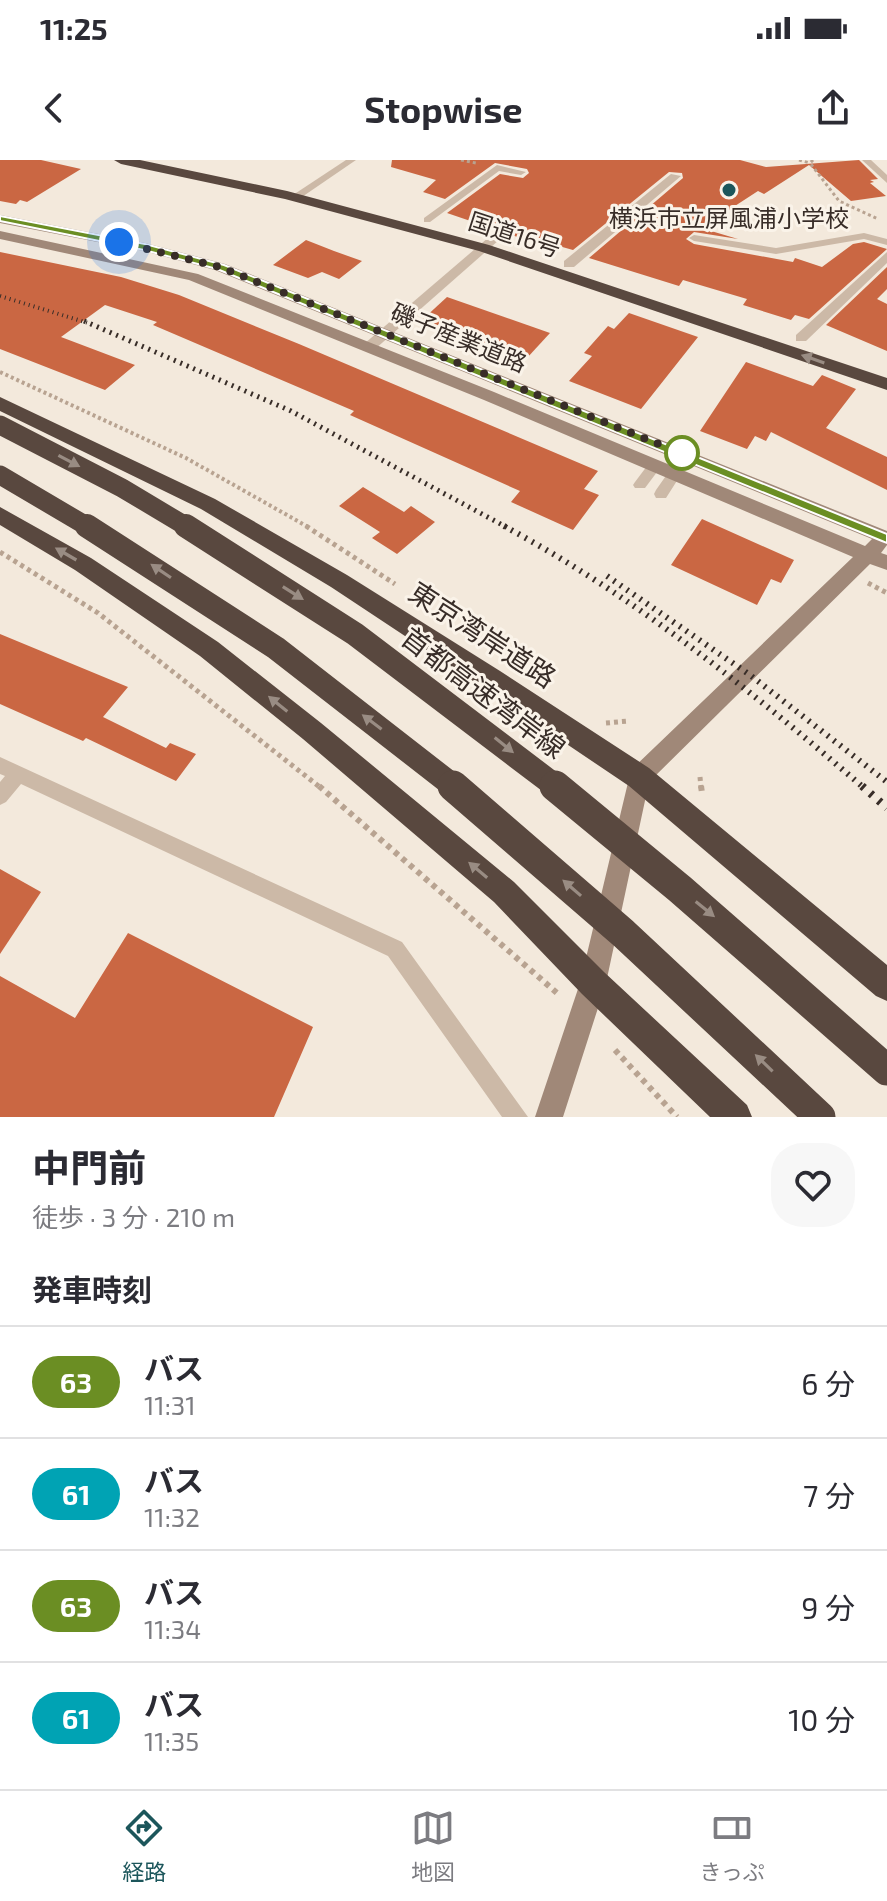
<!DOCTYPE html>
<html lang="ja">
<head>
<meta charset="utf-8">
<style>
  body { margin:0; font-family:"Exo 2","Noto Sans JP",sans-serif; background:#f7f7f7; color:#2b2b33; height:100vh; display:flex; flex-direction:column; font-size:30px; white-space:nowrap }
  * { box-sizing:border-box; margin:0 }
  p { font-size:26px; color:#7c7c81 }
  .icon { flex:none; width:44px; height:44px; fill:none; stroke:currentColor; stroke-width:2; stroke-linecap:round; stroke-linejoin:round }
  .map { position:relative; height:957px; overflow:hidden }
  .drawer { display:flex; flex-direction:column; background:#fff; flex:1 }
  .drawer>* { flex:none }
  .badge { padding:0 16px; border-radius:26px; font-size:28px; line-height:52px }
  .you { position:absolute; width:40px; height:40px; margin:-20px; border:6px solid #fff; border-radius:50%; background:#1a73e8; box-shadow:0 0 0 12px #1a73e833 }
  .map>.badge { position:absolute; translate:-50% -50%; box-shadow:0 0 0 4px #fff }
  h2 { padding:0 32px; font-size:30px; line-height:72px }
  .round { display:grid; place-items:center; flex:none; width:84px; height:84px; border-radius:32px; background:#f7f7f7 }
  .head { display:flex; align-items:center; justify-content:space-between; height:136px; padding:0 32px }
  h1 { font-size:38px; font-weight:700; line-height:60px }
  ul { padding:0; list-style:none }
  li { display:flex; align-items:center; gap:24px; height:112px; padding:0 32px; border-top:2px solid #e1e1e2 }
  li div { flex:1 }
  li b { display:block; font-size:30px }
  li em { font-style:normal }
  li .badge { min-width:88px; font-weight:700; text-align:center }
  .status { display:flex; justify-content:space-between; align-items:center; height:56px; padding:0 40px; background:#fff; direction:ltr }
  .status svg { height:22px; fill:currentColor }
  header { display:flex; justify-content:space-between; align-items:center; height:104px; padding:0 32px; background:#fff; font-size:36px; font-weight:700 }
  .menu { display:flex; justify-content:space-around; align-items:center; height:112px; border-top:2px solid #e1e1e2; background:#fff; font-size:22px; color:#7c7c81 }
  .menu a { display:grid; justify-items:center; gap:4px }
  .menu .active { color:#1c565b }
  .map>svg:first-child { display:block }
</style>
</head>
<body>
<div class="status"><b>11:25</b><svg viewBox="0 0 49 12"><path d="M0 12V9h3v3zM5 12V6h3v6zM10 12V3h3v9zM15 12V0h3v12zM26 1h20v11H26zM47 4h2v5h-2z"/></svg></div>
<header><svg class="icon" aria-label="back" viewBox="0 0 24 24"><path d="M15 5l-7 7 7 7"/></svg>Stopwise<svg class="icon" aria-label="share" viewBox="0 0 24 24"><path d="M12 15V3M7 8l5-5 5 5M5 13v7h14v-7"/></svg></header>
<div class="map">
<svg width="887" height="957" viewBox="0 0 887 957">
  <rect width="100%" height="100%" fill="#f3e9dc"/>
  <g fill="#ca6743">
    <path d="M0 0H41L81 9 27 42 20 40 16 44 0 41Z"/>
    <path d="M392 0H740L766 7 859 0 878 19 870 20 874 22 870 23 886 36 851 41 809 5 764 34 758 31 701 68 738 79 694 72 686 79 694 84 793 102 795 98 822 107 853 84 864 82 887 89 809 159 795 155 791 160 743 145 747 139 683 120 679 126 589 98 683 18 682 13 669 12 573 90 534 79 532 82 447 53 500 14 523 18 529 13 527 9 495 3 445 39 423 32 436 20 391 7Z"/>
    <path d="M306 80 334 91 362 101 339 119 322 112 308 118 273 105Z"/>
    <path d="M0 92 121 117 179 135 299 184 598 311 584 329 599 335 573 370 511 342 520 331 350 255 354 251 153 165 157 162 105 145 61 177 135 205 105 230 0 189Z"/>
    <path d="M887 107V129L877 139 887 144V191L826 165Z"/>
    <path d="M447 137 550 173 527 198 422 160Z"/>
    <path d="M629 153 698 177 641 249 569 221 592 196 584 193 608 166 614 169Z"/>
    <path d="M746 202 813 226 822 215 856 229 826 268 887 297V330L771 272 766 281 755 276 747 289 700 271Z"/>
    <path d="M363 327 404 352 411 346 435 362 397 394 372 378 380 372 339 346Z"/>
    <path d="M702 359 794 400 781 423 771 419 757 445 671 405Z"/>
    <path d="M0 474 128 527 103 557 166 588 170 583 196 594 176 621 86 578 83 581 0 544Z"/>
    <path d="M0 709 41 732 0 794Z"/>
    <path d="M128 773 313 867 274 957H0V816L75 858Z"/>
  </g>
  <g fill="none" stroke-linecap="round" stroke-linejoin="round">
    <g stroke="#b8a391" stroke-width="3" stroke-dasharray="3 3" stroke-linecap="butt">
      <path d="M461 0 476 3"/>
      <path d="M799 0 810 3"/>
      <path d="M813 0 810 3 839 41 878 59"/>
    </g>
    <path stroke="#b8a391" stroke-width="4" stroke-dasharray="3 3" stroke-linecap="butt" d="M0 212 186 298 310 368"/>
    <g stroke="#b8a391" stroke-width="5" stroke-dasharray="4 4" stroke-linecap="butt">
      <path d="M306 366 395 424"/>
      <path d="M0 392 98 453 321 628"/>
      <path d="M868 423 887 433"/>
      <path d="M606 563 629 561"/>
      <path d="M700 617 701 628"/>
    </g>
    <g stroke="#b8a391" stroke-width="6" stroke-dasharray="5 5" stroke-linecap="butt">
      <path d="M319 626 557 833"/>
      <path d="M701 626 702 633"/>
      <path d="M615 890 677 957"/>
    </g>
    <g fill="#ccb9a7" fill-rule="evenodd">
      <path d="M346 0H356L299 39H293V35Z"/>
      <path d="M862 0H871L887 15V23Z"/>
      <path d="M497 5 526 12 521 15 499 11 430 62H424V58Z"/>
      <path d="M864 73 887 79V85L864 79 776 94 694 81 689 78 694 75 776 88Z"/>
      <path d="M655 300 662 305 660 308 645 328H635L633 325 635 322 650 302Z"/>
      <path d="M675 308 682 313 680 316 666 338H656L654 334 656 330 670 310Z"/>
      <path d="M0 597 402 782 528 957H502L388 796 21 624 6 642 0 645V622L5 616 0 614Z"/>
    </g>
    <g fill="#ccb9a7" fill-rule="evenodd">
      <path d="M671 14 681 16 574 107H564V101Z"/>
      <path d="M489 77 499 80 374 190H364V184Z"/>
      <path d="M887 92V103L806 181H796V175Z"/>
    </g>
    <path fill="#a08878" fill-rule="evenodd" d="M0 55 145 83 225 104 887 371V385L881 393 887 395V410L870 404 649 622 606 823 563 957H535L580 823 631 610 853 397 484 240 189 120 0 79V71L198 114 494 232 865 386 872 379 215 110 144 91 0 63Z"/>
    <g fill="#59483f" fill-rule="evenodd">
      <path d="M114 0H140L287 31 489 85 887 218V230L479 91 285 39 121 4Z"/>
      <path d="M0 237 215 339 347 415 500 511 649 608 887 805V841L876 836 629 626 482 527 331 427 201 349 0 251Z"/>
      <path d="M0 347 91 398 218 482 321 563 514 722 604 812 747 945 752 957H710L582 834 494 742 303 579 200 496 75 410 0 365Z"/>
    </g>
    <path stroke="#382d28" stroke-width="4" stroke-dasharray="1 4" stroke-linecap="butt" d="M0 136 88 163"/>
    <path stroke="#382d28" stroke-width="5" stroke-dasharray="2 5" stroke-linecap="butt" d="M84 161 291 251 508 368"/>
    <g stroke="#382d28" stroke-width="6" stroke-dasharray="2 6" stroke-linecap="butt">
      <path d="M504 366C634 436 753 532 864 628"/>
      <path d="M607 416 750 515 887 622"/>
    </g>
    <path stroke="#382d28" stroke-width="8" stroke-dasharray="3 8" stroke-linecap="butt" d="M862 626 887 648"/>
    <g stroke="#59483f" stroke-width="19">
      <path d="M0 265 122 328 189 368"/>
      <path d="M0 315 90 368"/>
    </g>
    <g stroke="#59483f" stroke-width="24">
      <path d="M87 366 276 488 456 628"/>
      <path d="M186 366 355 474 558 628"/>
    </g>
    <g stroke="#59483f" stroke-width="31">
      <path d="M453 626 623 773 820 957"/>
      <path d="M555 626 680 729 887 910"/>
    </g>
  </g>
  <defs><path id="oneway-solid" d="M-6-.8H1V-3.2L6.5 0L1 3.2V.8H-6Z" transform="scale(2)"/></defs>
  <g fill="#998c83">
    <use href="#oneway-solid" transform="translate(813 199) rotate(-161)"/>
    <use href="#oneway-solid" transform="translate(69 301) rotate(28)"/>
    <use href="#oneway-solid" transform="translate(66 394) rotate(-150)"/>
    <use href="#oneway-solid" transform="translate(161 411) rotate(-146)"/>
    <use href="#oneway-solid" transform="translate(293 433) rotate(32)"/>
    <use href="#oneway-solid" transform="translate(278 544) rotate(-141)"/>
    <use href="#oneway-solid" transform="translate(372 562) rotate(-143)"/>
    <use href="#oneway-solid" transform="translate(504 585) rotate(39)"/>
    <use href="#oneway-solid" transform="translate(478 710) rotate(-140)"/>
    <use href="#oneway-solid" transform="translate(572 728) rotate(-139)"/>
    <use href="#oneway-solid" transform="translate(705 749) rotate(39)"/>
    <use href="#oneway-solid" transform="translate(764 903) rotate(-136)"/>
  </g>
  <path fill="#6b8e23" stroke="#fff" stroke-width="2" d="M0 56 145 84 224 105 887 374V383L882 381 217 109 144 90 0 61Z"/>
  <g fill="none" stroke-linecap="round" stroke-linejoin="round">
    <path stroke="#382d28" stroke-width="8" stroke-dasharray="0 14.4" d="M119 82 220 107 686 295 682 293"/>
  </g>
  <circle fill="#1c565b" stroke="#faf3e9" stroke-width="3" cx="729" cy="30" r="8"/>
  <circle fill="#fff" stroke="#6b8e23" stroke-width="4" cx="682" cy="293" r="16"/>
  <g text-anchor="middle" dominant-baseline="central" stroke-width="6" stroke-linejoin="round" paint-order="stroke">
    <g font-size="24" fill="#382d28" stroke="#faf3e9">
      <text x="729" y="57">横浜市立屏風浦小学校</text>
    </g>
    <g font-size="24" fill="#382d28" stroke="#faf3e9">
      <text transform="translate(515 74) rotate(18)">国道16号</text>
      <text transform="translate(459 177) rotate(22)">磯子産業道路</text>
    </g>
    <g font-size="28" fill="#382d28" stroke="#faf3e9">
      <text transform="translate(483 474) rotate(33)">東京湾岸道路</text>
      <text transform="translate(484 532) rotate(37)">首都高速湾岸線</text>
    </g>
  </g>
</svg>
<div class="you" style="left:119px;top:82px"></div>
</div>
<section class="drawer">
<div class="head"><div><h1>中門前</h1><p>徒歩 · 3 分 · 210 m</p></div><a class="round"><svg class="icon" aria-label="heart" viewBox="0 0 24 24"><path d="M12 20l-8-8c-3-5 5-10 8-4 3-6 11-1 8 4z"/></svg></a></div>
<h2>発車時刻</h2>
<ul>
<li><span class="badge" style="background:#6b8e23;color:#fff">63</span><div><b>バス</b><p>11:31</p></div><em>6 分</em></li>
<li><span class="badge" style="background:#00a3b4;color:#fff">61</span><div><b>バス</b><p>11:32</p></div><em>7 分</em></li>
<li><span class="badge" style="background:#6b8e23;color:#fff">63</span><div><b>バス</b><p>11:34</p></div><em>9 分</em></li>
<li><span class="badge" style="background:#00a3b4;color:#fff">61</span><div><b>バス</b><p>11:35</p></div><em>10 分</em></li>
</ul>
</section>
<nav class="menu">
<a class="active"><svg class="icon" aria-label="directions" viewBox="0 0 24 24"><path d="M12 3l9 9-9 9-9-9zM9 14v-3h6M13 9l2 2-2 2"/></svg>経路</a>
<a><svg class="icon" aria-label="map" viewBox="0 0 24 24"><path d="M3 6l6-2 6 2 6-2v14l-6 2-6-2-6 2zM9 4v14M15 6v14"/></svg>地図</a>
<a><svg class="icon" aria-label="tickets" viewBox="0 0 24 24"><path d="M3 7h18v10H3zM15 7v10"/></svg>きっぷ</a>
</nav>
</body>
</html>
